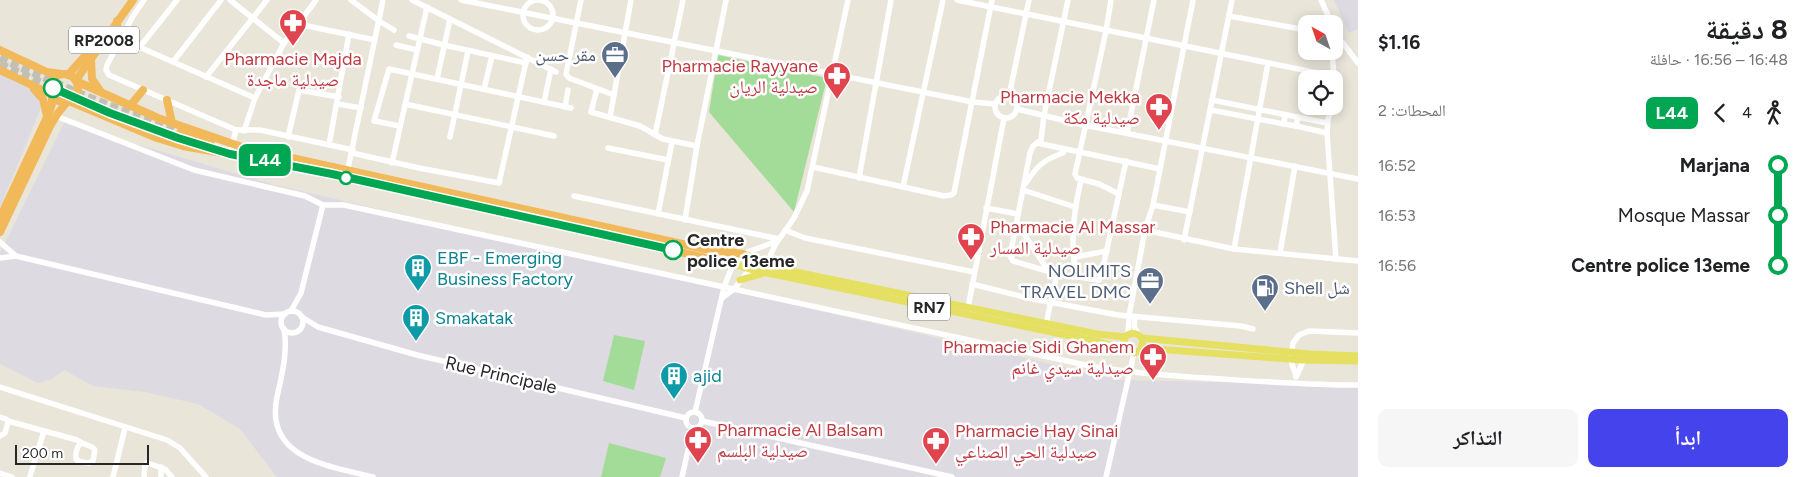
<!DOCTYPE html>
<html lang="ar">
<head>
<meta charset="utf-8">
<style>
  body { margin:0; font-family:Figtree,"Noto Naskh Arabic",sans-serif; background:#f6f6f6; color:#202124; direction:rtl; height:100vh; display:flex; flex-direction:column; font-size:19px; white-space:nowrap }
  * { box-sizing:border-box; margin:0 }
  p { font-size:16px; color:#757577 }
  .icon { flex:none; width:28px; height:28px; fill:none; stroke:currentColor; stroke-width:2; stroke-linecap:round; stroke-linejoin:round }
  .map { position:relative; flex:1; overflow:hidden; direction:ltr }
  .details { display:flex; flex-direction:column; background:#fff; width:450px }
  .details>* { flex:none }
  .badge { padding:0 10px; border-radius:8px; font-size:18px; line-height:32px }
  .needle { width:32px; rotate:320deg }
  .tools { position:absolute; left:1298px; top:15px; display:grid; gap:10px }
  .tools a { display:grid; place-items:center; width:45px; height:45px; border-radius:10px; background:#fff; box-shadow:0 2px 12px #0003; font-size:25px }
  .scale { position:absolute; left:15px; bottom:12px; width:134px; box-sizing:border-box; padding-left:5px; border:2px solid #272727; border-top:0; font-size:14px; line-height:18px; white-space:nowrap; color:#272727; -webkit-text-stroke:4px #fff; paint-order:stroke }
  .map>.badge { position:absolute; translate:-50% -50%; box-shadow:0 0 0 2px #fff }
  .legs { display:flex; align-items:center; gap:8px; height:55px; padding:0 20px; font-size:16px }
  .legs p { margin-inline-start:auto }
  .overview { display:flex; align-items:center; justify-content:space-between; height:85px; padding:0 20px }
  h1 { font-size:28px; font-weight:700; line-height:38px }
  .action { display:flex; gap:10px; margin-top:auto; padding:10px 20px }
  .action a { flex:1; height:58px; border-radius:10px; background:#4443ec; color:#fff; font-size:20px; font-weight:700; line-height:58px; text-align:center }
  .action a+a { background:#f6f6f6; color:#202124 }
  ul { padding:0 20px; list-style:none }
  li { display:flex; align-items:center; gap:18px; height:50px; font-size:19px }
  li i { display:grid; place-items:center; width:8px; height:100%; margin:0 6px; background:currentColor }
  li i::after { content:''; width:12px; height:12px; margin:-6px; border:4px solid; border-radius:50%; background:#fff }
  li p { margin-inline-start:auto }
  li:first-child i { background:linear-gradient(#0000 50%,currentColor 0) }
  li:last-child i { background:linear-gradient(currentColor 50%,#0000 0) }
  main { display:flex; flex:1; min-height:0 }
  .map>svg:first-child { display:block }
</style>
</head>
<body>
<main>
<section class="details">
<div class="overview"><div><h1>8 دقيقة</h1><p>16:48 – 16:56 · حافلة</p></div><b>$1.16</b></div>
<div class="legs"><svg class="icon" aria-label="walk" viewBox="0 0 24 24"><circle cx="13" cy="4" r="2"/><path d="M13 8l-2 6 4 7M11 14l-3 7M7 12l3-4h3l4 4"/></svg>4<svg class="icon" aria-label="back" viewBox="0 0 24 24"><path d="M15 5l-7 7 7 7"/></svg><b class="badge" style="background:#00a651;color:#fff">L44</b><p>المحطات: 2</p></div>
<ul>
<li><i style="color:#00a651"></i><b>Marjana</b><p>16:52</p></li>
<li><i style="color:#00a651"></i><span>Mosque Massar</span><p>16:53</p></li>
<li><i style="color:#00a651"></i><b>Centre police 13eme</b><p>16:56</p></li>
</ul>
<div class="action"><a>ابدأ</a><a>التذاكر</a></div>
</section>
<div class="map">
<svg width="1358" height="477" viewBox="0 0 1358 477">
  <rect width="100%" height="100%" fill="#e9e5d9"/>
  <g fill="#dddae1">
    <path d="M1334 0H1358V29L1349 33Z"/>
    <path d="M0 71 32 84 44 100 0 208Z"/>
    <path d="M64 123 275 185 1120 380 1358 385V477H277L240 429 198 404 145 392 93 386 64 370 52 379 38 383 0 364V253Z"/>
  </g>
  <g fill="#a3dc99">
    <path d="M718 55 827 78 794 212 709 112Z"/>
    <path d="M614 335 645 341 634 390 603 381Z"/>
    <path d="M609 443 666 458 660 477H601Z"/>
  </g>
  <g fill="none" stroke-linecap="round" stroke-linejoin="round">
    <g stroke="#c2bfb5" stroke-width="8" stroke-dasharray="8 4" stroke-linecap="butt">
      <path d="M0 58 83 95 180 133"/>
      <path d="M0 64 80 100 178 138"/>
    </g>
    <g stroke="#fff" stroke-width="5.5">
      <path d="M144 0 133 16 107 65 106 70 109 75 236 130H260L353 150"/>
      <path d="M230 0 284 43"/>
      <path d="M351 0 379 21 394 30"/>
      <path d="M412 0 556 72"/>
      <path d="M461 0 973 102 995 104"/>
      <path d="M581 0 566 74 569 78 614 95"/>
      <path d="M957 0 1333 76"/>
      <path d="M1068 0 1044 115 1041 140 1033 146 1030 153 1010 256 1013 261 1057 274 1099 280 1101 277 1126 161"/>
      <path d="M1111 0 1106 31 1075 174 1077 178 1099 184 1119 194"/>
      <path d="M1321 0 1332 24"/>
      <circle cx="538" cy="15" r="15"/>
      <path d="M1229 16 1306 30"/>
      <path d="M298 24 375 40"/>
      <path d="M1334 35 1343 43 1358 63"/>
      <path d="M409 36 444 45 526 63"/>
      <path d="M121 39 255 98"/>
      <path d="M396 45 417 50"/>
      <path d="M139 48 177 0"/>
      <path d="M1332 51 1334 79"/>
      <path d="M173 62 221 0"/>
      <path d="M206 77 267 0"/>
      <path d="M437 79 450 19"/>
      <path d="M1334 82V103"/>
      <path d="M484 89 492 56"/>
      <path d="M597 89 591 112 640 126 663 139 697 146"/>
      <path d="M1009 96 1029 0"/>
      <circle cx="1006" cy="107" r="11"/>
      <path d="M1212 100 1327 123"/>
      <path d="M544 102 551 69"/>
      <path d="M338 104 361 108"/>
      <path d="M405 104 554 136"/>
      <path d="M1333 106 1328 119 1327 133 1336 259"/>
      <path d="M565 107 568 90"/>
      <path d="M1017 109 1079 124 1358 179"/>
      <path d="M1211 110 1284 124 1285 115"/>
      <path d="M56 116 194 170 305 196 323 205H344L1090 366C1128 373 1166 375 1205 378 1256 381 1307 385 1358 385"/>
      <path d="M610 117 631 0"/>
      <path d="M1284 124 1296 126 1298 117"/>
      <path d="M400 126 374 121 389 69 571 108"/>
      <path d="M1296 126 1327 133"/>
      <path d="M244 131 255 98 284 43 316 0"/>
      <path d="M1127 133 1154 0"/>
      <path d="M655 135 683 0"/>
      <path d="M288 137 299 90 339 97"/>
      <path d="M450 137 468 51"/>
      <path d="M1037 143 1160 169"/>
      <path d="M329 145 349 34"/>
      <path d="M608 148 668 160"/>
      <path d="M352 153 419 168 499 183 527 57"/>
      <path d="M230 154 236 130"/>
      <path d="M392 163 427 7"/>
      <path d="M813 167 944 196 951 195 954 193 992 0"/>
      <path d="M347 173 383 0"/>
      <path d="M859 178 891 0"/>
      <path d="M1026 183C1037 166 1043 160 1063 153L1065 150"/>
      <path d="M903 187 943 0"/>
      <path d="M1023 190 1075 207"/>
      <path d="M574 196 779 239"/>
      <path d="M1153 205 1190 212"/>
      <path d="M986 208 1018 214"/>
      <path d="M658 214 672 142"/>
      <path d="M685 220 697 146 726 0"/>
      <path d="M1017 223 1049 272"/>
      <path d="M785 230 805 238 974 272"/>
      <path d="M1145 230 1234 249 1358 261"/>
      <path d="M1184 240 1232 0"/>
      <path d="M0 242 16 256"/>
      <path d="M1234 249 1268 63"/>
      <path d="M1280 253 1295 166"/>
      <path d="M1075 257 1107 251"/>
      <path d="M0 258 16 256 266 315 285 314"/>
      <path d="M1073 277C1076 265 1073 254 1073 242 1073 220 1076 201 1081 180"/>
      <path d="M972 284 1028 298 1118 315 1241 326 1253 329"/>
      <path d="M722 298 734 289 746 274 760 268 768 261 775 245 794 218 807 191 848 0"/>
      <path d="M968 308 1004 118"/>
      <path d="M291 311 301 293 323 205"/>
      <circle cx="292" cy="322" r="11"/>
      <path d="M302 317 318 327 417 355 686 418"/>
      <path d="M1135 317 1134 326 1138 334"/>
      <path d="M1046 324 1057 274"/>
      <path d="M284 329C288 351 282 375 277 397 264 459 330 466 373 477"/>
      <path d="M1128 335 1129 316 1145 230 1153 205 1193 0"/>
      <path d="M1296 376 1291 361 1293 343 1299 335 1309 331 1358 333"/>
      <path d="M1296 377 1302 364 1303 358"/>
      <path d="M0 387 167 440 180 448 206 477"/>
      <circle cx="694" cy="420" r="8"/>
      <path d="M695 412 724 287 733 264 745 253 777 241"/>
      <path d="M0 417 6 419 8 422 5 433 0 436"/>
      <path d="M8 421 77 440 82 443"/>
      <path d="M702 421 952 477"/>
      <path d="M82 443 92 447 95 450 93 461 89 463 80 462 76 459C75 454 77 445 82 443Z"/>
      <path d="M161 467V477"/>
      <path d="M0 473 12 477"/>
      <path d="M30 476 44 431"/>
      <path d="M113 477 125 428"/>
      <path d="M144 477 145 465 147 463 165 469 172 477"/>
      <path d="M682 477 693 428"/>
      <path d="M1106 477 1134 353"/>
    </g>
    <g stroke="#e5e061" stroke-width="7">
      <path d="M743 254C757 257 767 266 781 269L1097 334 1125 337C1131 331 1139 333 1143 340L1141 350 1134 353 1127 351 1123 344 1125 337"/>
      <path d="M733 264 753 270 1100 342 1125 349"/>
      <path d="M740 280 761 274"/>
      <path d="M1142 338 1310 354 1358 356"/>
      <path d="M1142 348 1302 360 1358 361"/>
    </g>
    <g stroke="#f2b95b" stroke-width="8">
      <path d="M101 47 111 41 121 39 117 31V21"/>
      <path d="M0 50 47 72 61 74"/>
      <path d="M91 59 92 79 101 92"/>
      <path d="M0 70 51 94"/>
      <circle cx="64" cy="88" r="14"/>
      <path d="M68 75 93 47"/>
      <path d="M76 80 133 0"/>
      <path d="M76 81 158 118 242 147 705 249 743 254"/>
      <path d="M34 89 43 99 47 116"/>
      <path d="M167 100 172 123"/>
      <path d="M69 101 157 138 183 146 256 159 332 174 733 264"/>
      <path d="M130 106 143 90"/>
      <path d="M180 133 211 141"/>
      <path d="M178 138 194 144"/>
      <path d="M0 218 49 113 52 104V96"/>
      <path d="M0 232 50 126 58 113 67 102"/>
    </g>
  </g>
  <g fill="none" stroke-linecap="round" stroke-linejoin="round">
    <defs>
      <path id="line-1" d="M53 88 110 113 178 138 230 154 332 174 673 250"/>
    </defs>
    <use href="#line-1" stroke="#fff" stroke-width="11"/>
    <use href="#line-1" stroke="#00a651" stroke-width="8"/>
  </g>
  <defs>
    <symbol id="pharmacy-pin" viewBox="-11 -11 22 30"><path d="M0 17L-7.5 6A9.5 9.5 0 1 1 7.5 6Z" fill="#e0444e" stroke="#fff"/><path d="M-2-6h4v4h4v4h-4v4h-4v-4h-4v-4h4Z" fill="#fff"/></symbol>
    <symbol id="office-pin" viewBox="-11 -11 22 30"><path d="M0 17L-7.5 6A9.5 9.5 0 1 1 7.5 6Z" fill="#5c6f8a" stroke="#fff"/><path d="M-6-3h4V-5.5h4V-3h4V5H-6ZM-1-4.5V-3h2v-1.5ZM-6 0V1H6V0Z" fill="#fff"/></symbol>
    <symbol id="building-pin" viewBox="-11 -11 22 30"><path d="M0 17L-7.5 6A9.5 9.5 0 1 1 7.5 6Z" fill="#0f9aa8" stroke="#fff"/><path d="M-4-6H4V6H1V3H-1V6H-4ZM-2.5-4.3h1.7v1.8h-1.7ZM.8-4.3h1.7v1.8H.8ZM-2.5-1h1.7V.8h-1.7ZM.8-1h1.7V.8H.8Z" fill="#fff"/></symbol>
    <symbol id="fuel-pin" viewBox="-11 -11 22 30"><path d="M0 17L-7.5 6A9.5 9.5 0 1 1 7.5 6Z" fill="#5c6f8a" stroke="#fff"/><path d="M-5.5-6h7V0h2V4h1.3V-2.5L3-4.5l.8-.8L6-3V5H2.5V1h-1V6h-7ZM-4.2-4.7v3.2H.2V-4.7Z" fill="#fff"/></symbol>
  </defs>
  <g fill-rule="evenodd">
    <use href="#pharmacy-pin" x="277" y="7" width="32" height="43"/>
    <use href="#office-pin" x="599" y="39" width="32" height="43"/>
    <use href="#pharmacy-pin" x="821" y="60" width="32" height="43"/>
    <use href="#pharmacy-pin" x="1143" y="91" width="32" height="43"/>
    <use href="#pharmacy-pin" x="955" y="221" width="32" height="43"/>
    <use href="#building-pin" x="402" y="252" width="32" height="43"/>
    <use href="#office-pin" x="1134" y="265" width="32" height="43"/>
    <use href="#fuel-pin" x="1249" y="272" width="32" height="43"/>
    <use href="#building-pin" x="400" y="302" width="32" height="43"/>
    <use href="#pharmacy-pin" x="1137" y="341" width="32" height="43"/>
    <use href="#building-pin" x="658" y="360" width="32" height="43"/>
    <use href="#pharmacy-pin" x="682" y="424" width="32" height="43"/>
    <use href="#pharmacy-pin" x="920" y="425" width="32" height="43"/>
  </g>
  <g fill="#fff" stroke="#00a651" stroke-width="2.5">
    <circle cx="53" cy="88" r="9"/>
    <circle cx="346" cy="178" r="6"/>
    <circle cx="673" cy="250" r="9"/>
  </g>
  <g text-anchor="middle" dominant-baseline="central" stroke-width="5" stroke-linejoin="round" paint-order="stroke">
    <g fill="#fff" stroke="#686868" stroke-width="1">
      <rect x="69" y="26.5" width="70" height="27" rx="4"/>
      <rect x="908" y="293.5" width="42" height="27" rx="4"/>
    </g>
    <g font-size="16" font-weight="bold" fill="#272727">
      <text x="104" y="40">RP2008</text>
      <text x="929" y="307">RN7</text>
    </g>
    <g font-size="18" fill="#4e5e75" stroke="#fff" text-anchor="end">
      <text x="596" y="55">مقر حسن</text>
      <text x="1131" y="271">NOLIMITS<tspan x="1131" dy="21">TRAVEL DMC</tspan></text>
      <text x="1284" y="288" text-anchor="start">Shell شل</text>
    </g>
    <g font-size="18" fill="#be3a42" stroke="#fff" text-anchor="end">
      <text x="293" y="59" text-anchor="middle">Pharmacie Majda<tspan x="293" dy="21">صيدلية ماجدة</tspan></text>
      <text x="818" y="66">Pharmacie Rayyane<tspan x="818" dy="21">صيدلية الريان</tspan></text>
      <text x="1140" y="97">Pharmacie Mekka<tspan x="1140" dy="21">صيدلية مكة</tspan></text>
      <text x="990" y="227" text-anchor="start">Pharmacie Al Massar<tspan x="990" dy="21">صيدلية المسار</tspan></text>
      <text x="1134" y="347">Pharmacie Sidi Ghanem<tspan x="1134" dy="21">صيدلية سيدي غانم</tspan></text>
      <text x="717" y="430" text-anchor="start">Pharmacie Al Balsam<tspan x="717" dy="21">صيدلية البلسم</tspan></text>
      <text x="955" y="431" text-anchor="start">Pharmacie Hay Sinai<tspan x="955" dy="21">صيدلية الحي الصناعي</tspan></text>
    </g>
    <g font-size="18" font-weight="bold" fill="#272727" stroke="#fff" text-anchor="start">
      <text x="687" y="240">Centre<tspan x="687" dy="21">police 13eme</tspan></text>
    </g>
    <g font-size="18" fill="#0d838f" stroke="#fff" text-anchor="start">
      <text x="437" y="258">EBF - Emerging<tspan x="437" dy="21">Business Factory</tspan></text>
      <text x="435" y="318">Smakatak</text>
      <text x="693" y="376">ajid</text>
    </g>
    <g font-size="18" fill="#272727" stroke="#fff">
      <text transform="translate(501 375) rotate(13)">Rue Principale</text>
    </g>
  </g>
</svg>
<div class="tools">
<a><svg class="needle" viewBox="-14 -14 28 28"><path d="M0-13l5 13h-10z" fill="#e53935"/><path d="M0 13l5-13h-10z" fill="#757577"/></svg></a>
<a><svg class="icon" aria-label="locate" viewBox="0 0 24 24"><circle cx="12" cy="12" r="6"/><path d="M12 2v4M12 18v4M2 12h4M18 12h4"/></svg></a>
</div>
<div class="scale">200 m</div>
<b class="badge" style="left:265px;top:160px;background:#00a651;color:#fff">L44</b>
</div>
</main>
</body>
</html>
